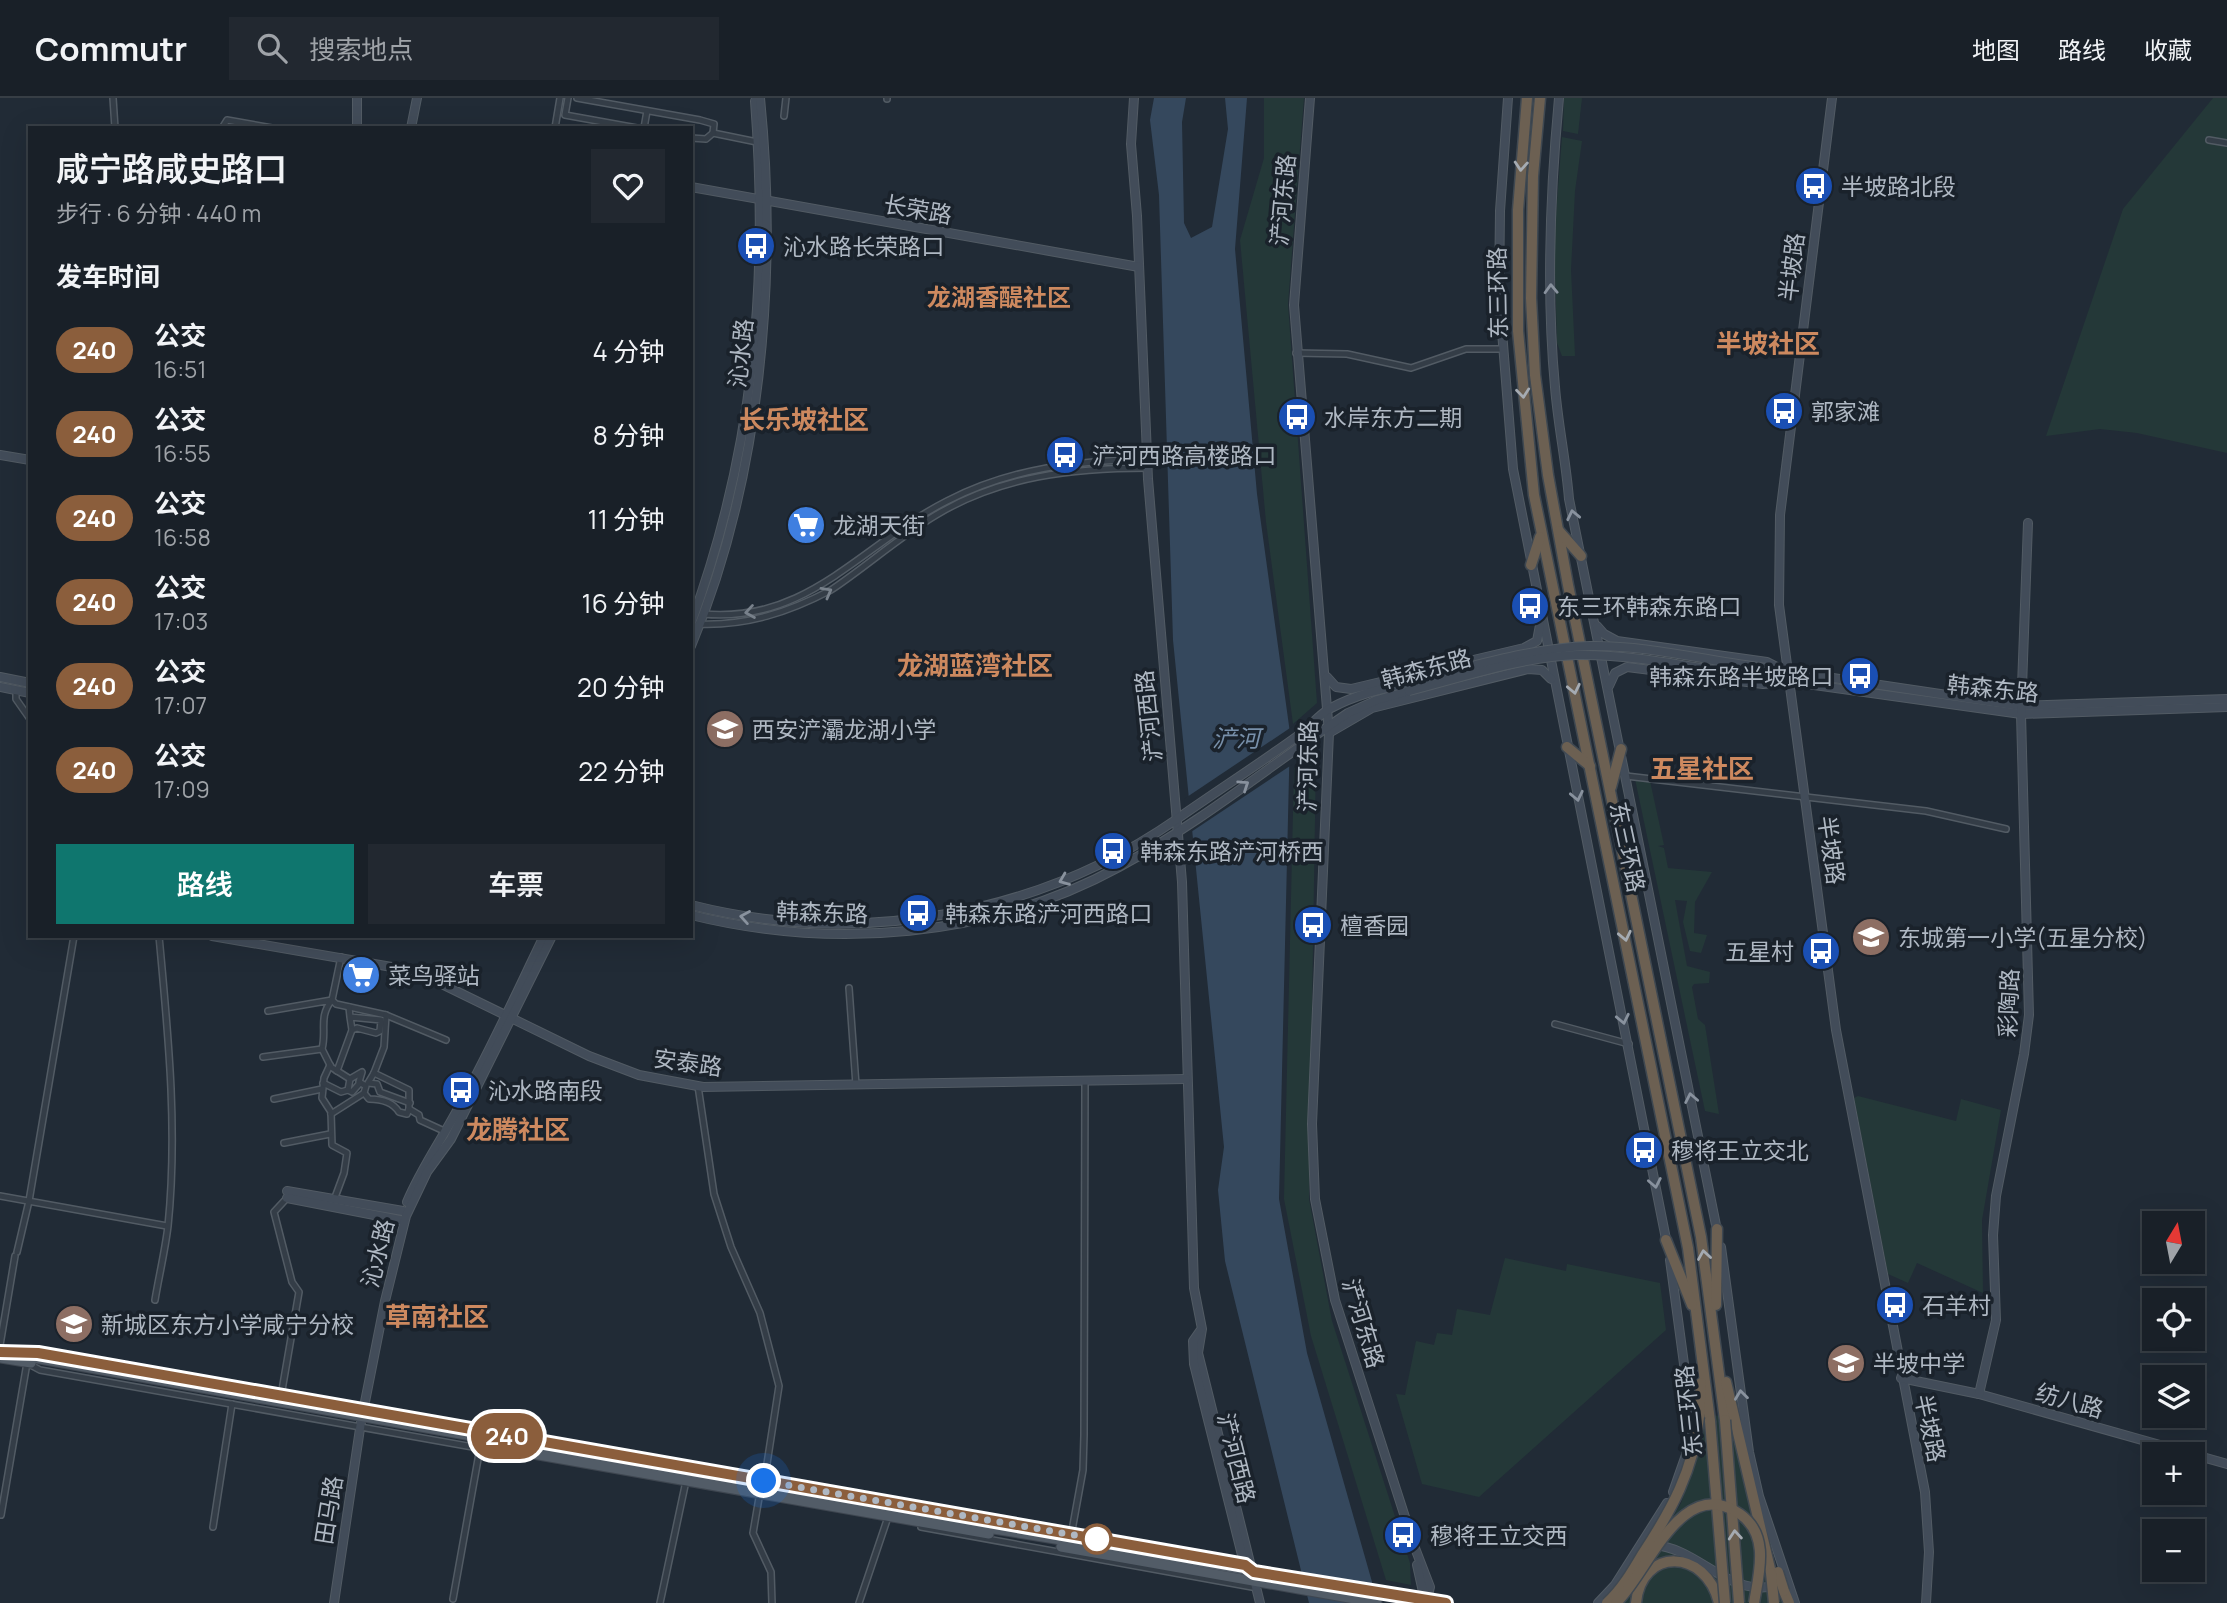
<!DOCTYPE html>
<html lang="zh">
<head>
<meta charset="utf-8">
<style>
  body { margin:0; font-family:Manrope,"Noto Sans SC",sans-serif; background:#222830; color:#f1f3f6; height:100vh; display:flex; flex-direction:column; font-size:26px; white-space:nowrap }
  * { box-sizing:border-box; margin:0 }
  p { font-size:23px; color:#9fa3a8 }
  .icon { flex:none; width:38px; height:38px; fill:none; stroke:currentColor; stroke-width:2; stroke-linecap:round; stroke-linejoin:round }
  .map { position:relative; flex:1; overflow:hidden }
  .side { position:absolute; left:28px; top:28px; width:665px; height:812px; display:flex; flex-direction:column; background:#192028; border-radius:0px; box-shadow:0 7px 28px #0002,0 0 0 2px #373e45 }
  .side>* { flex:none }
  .badge { padding:0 14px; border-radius:23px; font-size:24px; line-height:46px }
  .needle { width:46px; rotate:10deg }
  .tools { position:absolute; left:2142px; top:1113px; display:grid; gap:14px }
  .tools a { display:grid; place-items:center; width:63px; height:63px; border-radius:0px; background:#192028; box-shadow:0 7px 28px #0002,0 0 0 2px #373e45; font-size:35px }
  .you { position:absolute; width:35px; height:35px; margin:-18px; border:5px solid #fff; border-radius:50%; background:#1a73e8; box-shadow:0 0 0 10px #1a73e833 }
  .map>.badge { position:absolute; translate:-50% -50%; box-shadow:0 0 0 4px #fff }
  h2 { padding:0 28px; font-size:26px; line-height:63px }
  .round { display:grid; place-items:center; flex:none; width:74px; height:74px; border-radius:0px; background:#222830 }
  .headline { display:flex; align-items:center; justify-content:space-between; height:119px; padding:0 28px }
  h1 { font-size:33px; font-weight:600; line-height:52px }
  .cta { display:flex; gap:14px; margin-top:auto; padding:14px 28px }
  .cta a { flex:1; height:80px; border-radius:0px; background:#0f766e; color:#fff; font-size:28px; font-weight:600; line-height:80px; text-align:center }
  .cta a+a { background:#222830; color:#f1f3f6 }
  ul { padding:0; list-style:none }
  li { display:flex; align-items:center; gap:21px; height:84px; padding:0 28px }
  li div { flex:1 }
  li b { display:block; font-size:26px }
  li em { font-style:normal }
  li .badge { min-width:77px; font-weight:700; text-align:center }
  header { display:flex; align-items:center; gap:42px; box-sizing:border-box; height:98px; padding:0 35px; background:#192028; border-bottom:2px solid #373e45 }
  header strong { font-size:33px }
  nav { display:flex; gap:38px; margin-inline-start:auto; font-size:24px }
  .search { width:490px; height:63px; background:#222830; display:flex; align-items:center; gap:18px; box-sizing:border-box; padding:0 24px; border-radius:0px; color:#9fa3a8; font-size:26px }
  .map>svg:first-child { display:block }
</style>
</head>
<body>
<header>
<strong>Commutr</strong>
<div class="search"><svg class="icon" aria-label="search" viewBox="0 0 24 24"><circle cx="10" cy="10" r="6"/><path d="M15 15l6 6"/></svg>搜索地点</div>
<nav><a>地图</a><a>路线</a><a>收藏</a></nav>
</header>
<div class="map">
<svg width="2227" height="1505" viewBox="0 0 2227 1505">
  <rect width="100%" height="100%" fill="#212b36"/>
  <g fill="#243838">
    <path d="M1264 0H1304L1288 206 1317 605 1293 626 1266 424 1240 142 1264 60Z"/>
    <path d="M1564 0H1582L1578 36 1563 33Z"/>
    <path d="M2213 0H2227V355L2137 335 2100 331 2046 338 2123 111Z"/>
    <path d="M1562 39 1582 43 1575 93 1571 172 1575 258H1562L1557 245 1554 141Z"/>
    <path d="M1316 657 1309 1101 1332 1223 1410 1465 1411 1487 1386 1482 1311 1238 1284 1101 1294 670Z"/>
    <path d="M1635 681 1650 683 1664 747 1658 748 1664 750 1668 770 1712 774 1695 804 1694 835 1707 837 1701 855 1690 853 1683 824 1687 803 1675 802 1687 868 1710 874 1709 885 1694 886 1692 889 1698 921 1705 927 1719 1016 1705 1013Z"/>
    <path d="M1858 998 1956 1023 1961 1001 2001 1012 1982 1122 1983 1195 1917 1165 1908 1185 1888 1176 1854 1000Z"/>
    <path d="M1505 1160 1566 1173 1567 1166 1660 1185 1666 1232 1479 1399 1422 1386 1396 1296 1405 1297 1416 1243 1434 1247 1437 1235 1452 1237 1457 1211 1490 1217Z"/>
    <path d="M1730 1316 1746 1387 1787 1505H1622L1681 1405 1695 1364 1705 1319Z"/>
  </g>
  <path fill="#35485d" d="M1154 0H1186L1182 24 1184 125 1191 140 1212 129 1228 31 1225 0H1247L1235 151 1257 396 1290 635 1279 1101 1307 1255 1378 1505H1309L1225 1163 1218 1092 1224 1049 1173 542 1159 97 1150 22Z"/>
  <path fill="#212b36" d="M1293 628V666L1188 736 1184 701Z"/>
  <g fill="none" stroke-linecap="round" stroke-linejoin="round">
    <defs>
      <g id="street">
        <path d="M113 0 115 30"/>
        <path d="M568 0 565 17 637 30"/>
        <path d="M577 0 700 22 714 26 713 35 757 44"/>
        <path d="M887 1V0"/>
        <path d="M784 18 786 0"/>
        <path d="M222 30 227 22 272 30"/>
        <path d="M555 30 560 0"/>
        <path d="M644 30 647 13"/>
        <path d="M691 40 706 41 713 35"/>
        <path d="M2209 42 2227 45"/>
        <path d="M1296 255 1347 256 1411 270 1466 251H1501"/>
        <path d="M703 516C808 526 862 446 947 403 1011 370 1076 363 1147 361"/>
        <path d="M698 526C747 528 789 514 831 492 867 468 899 439 936 417 1001 378 1073 370 1148 370"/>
        <path d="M16 592V601L30 621"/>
        <path d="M1626 678 1926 713 2006 731"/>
        <path d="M341 859 332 902 336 906 386 917 384 949 374 975 409 992V1011L419 1017 420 1022 444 1033"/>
        <path d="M849 890 856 987"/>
        <path d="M349 909 350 919 381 922 380 933 376 935 357 930 352 932 350 919"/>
        <path d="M268 913 332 902C318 919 327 932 322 951L331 969 350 981 362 974 359 984 366 988 364 995 369 1001C380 1001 392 1003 399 1014L407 1016 409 1011"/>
        <path d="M386 917 446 942"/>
        <path d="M1555 926 1629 946"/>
        <path d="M263 959 322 951"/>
        <path d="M330 967 324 980 322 1000 331 1014 332 1047 347 1055 344 1075 334 1102"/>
        <path d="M337 973 352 932"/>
        <path d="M374 975 368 985 377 986 380 994 410 1005"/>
        <path d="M350 981 348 992 352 994 360 985"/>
        <path d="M323 985 341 994 348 992"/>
        <path d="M698 988 714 1096 731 1149 760 1215 779 1288 764 1385"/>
        <path d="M274 1001 322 991"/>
        <path d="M331 1016 364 995"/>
        <path d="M284 1045 330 1036"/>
        <path d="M0 1098 167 1128"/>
        <path d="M17 1154 29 1103 74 838"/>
        <path d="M155 1202C159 1178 165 1153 168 1128 178 1031 168 935 159 838"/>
        <path d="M0 1247 15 1158"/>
        <path d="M25 1255H38L1246 1467"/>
        <path d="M281 1298 299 1194 292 1184 274 1114 287 1100"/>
        <path d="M760 1394 753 1435 771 1474 772 1505"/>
        <path d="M1 1417 27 1265 40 1272 529 1359"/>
        <path d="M213 1429 232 1306"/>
        <path d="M921 1429 1252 1489 1254 1482"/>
        <path d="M1071 1438 1083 1372 1084 1337 1085 983"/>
        <path d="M453 1501 480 1350"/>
        <path d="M660 1505 686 1383"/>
        <path d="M859 1505 888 1419"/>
      </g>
      <g id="secondary">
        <path d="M357 0V30"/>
        <path d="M1134 0 1131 46 1137 118 1148 381 1182 784 1194 1190 1202 1231 1198 1255 1260 1505"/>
        <path d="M1310 0 1294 207 1329 635 1312 1026 1315 1101 1335 1202 1415 1450 1430 1489 1426 1505"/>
        <path d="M1508 0 1500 113 1499 196 1513 371 1667 1146"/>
        <path d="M1559 0C1550 96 1546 193 1555 289 1558 327 1566 363 1569 401L1718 1137"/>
        <path d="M1832 0 1780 417 1779 507 1836 932 1925 1394 1929 1454 1926 1505"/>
        <path d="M411 30 417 0"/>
        <path d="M691 89 1139 169"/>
        <path d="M0 357 30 362"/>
        <path d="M691 525C754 354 769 184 755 3"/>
        <path d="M1597 528 1604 536 1617 543 1767 564 1779 570"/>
        <path d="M691 548C761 381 778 178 760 0"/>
        <path d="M1766 570 2021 608 2227 601"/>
        <path d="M0 579 30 585"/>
        <path d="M1327 579 1336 589 1351 591 1524 550 1537 543 1540 527"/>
        <path d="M1764 580 2021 616 2227 609"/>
        <path d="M1609 588 1615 575 1627 569 1763 586 1774 585"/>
        <path d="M0 589 30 595"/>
        <path d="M1329 635 1372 610 1528 571 1542 572 1551 581"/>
        <path d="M691 807C857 849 1036 819 1177 721 1217 693 1259 666 1299 637 1310 629 1319 616 1331 610 1355 597 1381 591 1407 585"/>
        <path d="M691 817C833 852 989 840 1119 769 1199 726 1272 666 1348 615L1377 602 1409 593"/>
        <path d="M212 838 415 873 589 958 639 977 703 989 1186 981"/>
        <path d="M287 1093 403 1113"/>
        <path d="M287 1100 400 1122"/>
        <path d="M407 1104C420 1073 438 1047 454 1018 487 960 515 898 544 838"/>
        <path d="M1721 1149 1749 1354 1759 1398 1795 1505"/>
        <path d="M1670 1162 1691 1318 1686 1357 1673 1394"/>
        <path d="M1200 1233 1193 1243 1194 1266 1247 1477"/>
        <path d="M1901 1280 1979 1296 2227 1366"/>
        <path d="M1979 1296 1996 1222 1993 1137 1996 1098 2024 956 2029 917 2021 616 2028 425"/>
        <path d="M1654 1447C1698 1450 1728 1499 1775 1488"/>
        <path d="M1417 1467 1423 1494 1420 1505"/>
        <path d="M334 1505 361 1324 385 1203 406 1118 427 1074 451 1041 552 838"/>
        <path d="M1598 1505 1615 1487 1667 1405"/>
      </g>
      <g id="primary">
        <path d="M0 1254 981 1429 1446 1505"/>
        <path d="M0 1260 31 1265"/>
        <path d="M527 1355 989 1436"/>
        <path d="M1061 1449 1377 1505"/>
      </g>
      <g id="highway">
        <path d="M1527 0 1518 112V233L1534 397 1688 1150 1710 1323"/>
        <path d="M1540 0 1533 78 1531 200 1535 277 1548 377 1568 487 1701 1139 1725 1322"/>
        <path d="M1559 433 1581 458"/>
        <path d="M1531 467 1540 439"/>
        <path d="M1567 649 1590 668"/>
        <path d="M1611 689 1621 651"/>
        <path d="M1666 1142 1692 1207"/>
        <path d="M1716 1207 1717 1131"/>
        <path d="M1726 1284 1771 1475"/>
        <path d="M1699 1319 1701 1285"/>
        <path d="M1784 1493 1789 1505"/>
        <path d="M1636 1505C1641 1449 1706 1450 1719 1505"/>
      </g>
    </defs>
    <use href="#street" stroke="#525b64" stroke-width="8"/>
    <use href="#secondary" stroke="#525b64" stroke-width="10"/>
    <use href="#primary" stroke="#3e4650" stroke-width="11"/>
    <use href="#highway" stroke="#3f4851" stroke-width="13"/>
    <use href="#street" stroke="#343d47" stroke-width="5"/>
    <use href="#secondary" stroke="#424c59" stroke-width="8"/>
    <use href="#primary" stroke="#525c67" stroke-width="9"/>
    <use href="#highway" stroke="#6c6052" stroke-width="10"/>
    <defs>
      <g id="secondary-bridge">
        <path d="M1407 585C1467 570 1528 550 1590 548 1648 547 1708 563 1766 570"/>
        <path d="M1409 593C1464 579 1521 559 1577 557 1639 556 1703 572 1764 580"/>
      </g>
      <g id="highway-bridge">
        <path d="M1725 1322 1739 1505"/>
        <path d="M1710 1323 1725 1505"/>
        <path d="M1778 1474 1784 1493"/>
        <path d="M1771 1475 1774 1505"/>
        <path d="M1607 1505C1622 1491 1632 1474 1642 1457 1671 1413 1694 1372 1699 1319"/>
        <path d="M1616 1505C1648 1475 1681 1375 1740 1416 1770 1437 1759 1475 1754 1505"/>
      </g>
    </defs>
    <use href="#secondary-bridge" stroke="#525b64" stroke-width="10" stroke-linecap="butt"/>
    <use href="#highway-bridge" stroke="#3f4851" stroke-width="13" stroke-linecap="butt"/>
    <use href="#secondary-bridge" stroke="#424c59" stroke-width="8"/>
    <use href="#highway-bridge" stroke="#6c6052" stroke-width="10"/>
  </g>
  <defs><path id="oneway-chevron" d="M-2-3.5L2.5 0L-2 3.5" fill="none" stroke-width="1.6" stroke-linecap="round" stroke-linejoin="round" transform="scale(1.75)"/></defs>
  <g stroke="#a5abb2">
    <use href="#oneway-chevron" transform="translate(1521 68) rotate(94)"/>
    <use href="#oneway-chevron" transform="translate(1523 295) rotate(84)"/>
    <use href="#oneway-chevron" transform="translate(1574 591) rotate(78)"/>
    <use href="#oneway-chevron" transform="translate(1625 838) rotate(78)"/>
    <use href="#oneway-chevron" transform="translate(1704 1157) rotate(-99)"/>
    <use href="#oneway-chevron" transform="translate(1735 1437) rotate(-95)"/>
  </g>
  <g stroke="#89929e">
    <use href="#oneway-chevron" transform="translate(1551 191) rotate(-92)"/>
    <use href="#oneway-chevron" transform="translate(1573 417) rotate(-102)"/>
    <use href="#oneway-chevron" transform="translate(1244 687) rotate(-34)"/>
    <use href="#oneway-chevron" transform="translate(1577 698) rotate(78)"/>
    <use href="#oneway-chevron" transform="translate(1064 782) rotate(158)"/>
    <use href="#oneway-chevron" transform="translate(745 819) rotate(-170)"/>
    <use href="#oneway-chevron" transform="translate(1623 921) rotate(78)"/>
    <use href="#oneway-chevron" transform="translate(1691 1000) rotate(-101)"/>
    <use href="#oneway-chevron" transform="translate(1655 1085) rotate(79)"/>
    <use href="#oneway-chevron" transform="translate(1741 1297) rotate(-97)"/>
  </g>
  <g stroke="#78818b">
    <use href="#oneway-chevron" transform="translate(827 494) rotate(-29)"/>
    <use href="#oneway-chevron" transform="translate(750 514) rotate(171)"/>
  </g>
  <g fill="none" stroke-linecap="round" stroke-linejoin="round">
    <defs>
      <path id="line" d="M0 1254 38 1255 1245 1467 1254 1474 1446 1505"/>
    </defs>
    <use href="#line" stroke="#fff" stroke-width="16"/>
    <use href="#line" stroke="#8b5e3c" stroke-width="10"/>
    <path stroke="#afb8c3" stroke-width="7" stroke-dasharray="0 12.6" d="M764 1383 1097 1441"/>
  </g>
  <defs>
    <symbol id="bus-disc" viewBox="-11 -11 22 22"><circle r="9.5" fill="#1a4fb4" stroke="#1a222b"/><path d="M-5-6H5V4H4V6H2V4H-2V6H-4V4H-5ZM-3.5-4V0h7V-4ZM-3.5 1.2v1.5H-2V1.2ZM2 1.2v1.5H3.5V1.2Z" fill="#fff"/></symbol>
    <symbol id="supermarket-disc" viewBox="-11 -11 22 22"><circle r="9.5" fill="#3f7fe0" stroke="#1a222b"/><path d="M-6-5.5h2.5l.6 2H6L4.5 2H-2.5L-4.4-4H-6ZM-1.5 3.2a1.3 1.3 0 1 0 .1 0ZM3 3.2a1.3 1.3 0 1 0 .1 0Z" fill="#fff"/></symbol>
    <symbol id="school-disc" viewBox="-11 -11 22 22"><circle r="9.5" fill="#8d6e63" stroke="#1a222b"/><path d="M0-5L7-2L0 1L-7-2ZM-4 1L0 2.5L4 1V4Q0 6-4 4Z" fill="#fff"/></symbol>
  </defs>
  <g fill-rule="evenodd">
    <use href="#bus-disc" x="1792" y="66" width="44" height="44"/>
    <use href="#bus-disc" x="734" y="126" width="44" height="44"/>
    <use href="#bus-disc" x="1762" y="291" width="44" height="44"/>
    <use href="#bus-disc" x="1275" y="297" width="44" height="44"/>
    <use href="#bus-disc" x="1043" y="335" width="44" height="44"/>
    <use href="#supermarket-disc" x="784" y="405" width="44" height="44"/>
    <use href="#bus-disc" x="1508" y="486" width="44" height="44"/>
    <use href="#bus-disc" x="1838" y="556" width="44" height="44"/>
    <use href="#school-disc" x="703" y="609" width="44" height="44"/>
    <use href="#bus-disc" x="1091" y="731" width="44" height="44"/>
    <use href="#bus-disc" x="896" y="793" width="44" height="44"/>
    <use href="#bus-disc" x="1291" y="805" width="44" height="44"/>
    <use href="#school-disc" x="1849" y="817" width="44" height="44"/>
    <use href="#bus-disc" x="1799" y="831" width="44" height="44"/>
    <use href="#supermarket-disc" x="339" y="855" width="44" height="44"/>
    <use href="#bus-disc" x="439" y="970" width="44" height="44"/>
    <use href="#bus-disc" x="1622" y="1030" width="44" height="44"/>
    <use href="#bus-disc" x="1873" y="1185" width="44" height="44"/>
    <use href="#school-disc" x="52" y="1204" width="44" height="44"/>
    <use href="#school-disc" x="1824" y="1243" width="44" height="44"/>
    <use href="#bus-disc" x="1381" y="1415" width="44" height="44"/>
  </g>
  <circle fill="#fff" stroke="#8b5e3c" stroke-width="3.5" cx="1097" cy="1441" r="14"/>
  <g text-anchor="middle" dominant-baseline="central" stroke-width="7" stroke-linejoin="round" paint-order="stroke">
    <g font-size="23" fill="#afb8c3" stroke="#1a222b" text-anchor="start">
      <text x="1841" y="88">半坡路北段</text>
      <text x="783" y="148">沁水路长荣路口</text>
      <text x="1811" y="313">郭家滩</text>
      <text x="1324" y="319">水岸东方二期</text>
      <text x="1092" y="357">浐河西路高楼路口</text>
      <text x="833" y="427">龙湖天街</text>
      <text x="1557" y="508">东三环韩森东路口</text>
      <text x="1833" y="578" text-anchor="end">韩森东路半坡路口</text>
      <text x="752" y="631">西安浐灞龙湖小学</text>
      <text x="1140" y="753">韩森东路浐河桥西</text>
      <text x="945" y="815">韩森东路浐河西路口</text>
      <text x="1340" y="827">檀香园</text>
      <text x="1898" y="839">东城第一小学(五星分校)</text>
      <text x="1794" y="853" text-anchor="end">五星村</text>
      <text x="388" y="877">菜鸟驿站</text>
      <text x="488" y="992">沁水路南段</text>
      <text x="1671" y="1052">穆将王立交北</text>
      <text x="1922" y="1207">石羊村</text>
      <text x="101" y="1226">新城区东方小学咸宁分校</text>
      <text x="1873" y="1265">半坡中学</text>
      <text x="1430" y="1437">穆将王立交西</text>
    </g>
    <g font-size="23" fill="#afb8c3" stroke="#1a222b">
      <text transform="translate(1282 102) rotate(-85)">浐河东路</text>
      <text transform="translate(918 111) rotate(10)">长荣路</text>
      <text transform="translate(1791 169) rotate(-83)">半坡路</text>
      <text transform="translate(1497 195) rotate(-91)">东三环路</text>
      <text transform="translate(740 255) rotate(-84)">沁水路</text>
      <text transform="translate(1426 570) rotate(-15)">韩森东路</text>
      <text transform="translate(1993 590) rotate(6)">韩森东路</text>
      <text transform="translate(1148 618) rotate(-96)">浐河西路</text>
      <text transform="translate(1307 668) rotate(-89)">浐河东路</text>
      <text transform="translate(1628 749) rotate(78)">东三环路</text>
      <text transform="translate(1832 752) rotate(82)">半坡路</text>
      <text transform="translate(822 814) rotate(2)">韩森东路</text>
      <text transform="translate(2008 905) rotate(-88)">彩陶路</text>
      <text transform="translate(688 964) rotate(8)">安泰路</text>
      <text transform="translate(377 1155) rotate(-76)">沁水路</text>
      <text transform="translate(1364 1225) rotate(73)">浐河东路</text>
      <text transform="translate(2070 1302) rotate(16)">纺八路</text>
      <text transform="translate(1688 1313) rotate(-96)">东三环路</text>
      <text transform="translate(1931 1330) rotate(78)">半坡路</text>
      <text transform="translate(1237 1360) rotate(76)">浐河西路</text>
      <text transform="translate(328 1412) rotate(-81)">田马路</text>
    </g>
    <g font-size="24" font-weight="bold" fill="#cd895f" stroke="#1a222b">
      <text x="999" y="198">龙湖香醍社区</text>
    </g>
    <g font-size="24" font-style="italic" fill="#7890aa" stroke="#1a222b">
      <text x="1236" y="639">浐河</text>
    </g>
    <g font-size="26" font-weight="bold" fill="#cd895f" stroke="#1a222b">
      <text x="1768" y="245">半坡社区</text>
      <text x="804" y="321">长乐坡社区</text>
      <text x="975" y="567">龙湖蓝湾社区</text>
      <text x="1702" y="670">五星社区</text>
      <text x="518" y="1031">龙腾社区</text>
      <text x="437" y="1218">草南社区</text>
    </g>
  </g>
</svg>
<div class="tools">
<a><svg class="needle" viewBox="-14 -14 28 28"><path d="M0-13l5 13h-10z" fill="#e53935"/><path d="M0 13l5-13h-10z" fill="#9fa3a8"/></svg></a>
<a><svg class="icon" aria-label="locate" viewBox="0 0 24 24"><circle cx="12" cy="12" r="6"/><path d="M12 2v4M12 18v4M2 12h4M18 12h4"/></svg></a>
<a><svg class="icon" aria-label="layers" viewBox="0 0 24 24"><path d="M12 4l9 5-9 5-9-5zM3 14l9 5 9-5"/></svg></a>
<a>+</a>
<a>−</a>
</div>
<div class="you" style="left:764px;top:1383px"></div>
<b class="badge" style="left:507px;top:1338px;background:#8b5e3c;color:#fff">240</b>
<section class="side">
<div class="headline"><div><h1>咸宁路咸史路口</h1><p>步行 · 6 分钟 · 440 m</p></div><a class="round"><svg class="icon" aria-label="heart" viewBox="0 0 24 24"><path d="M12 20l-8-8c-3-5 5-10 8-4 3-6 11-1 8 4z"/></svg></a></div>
<h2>发车时间</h2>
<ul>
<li><span class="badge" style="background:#8b5e3c;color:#fff">240</span><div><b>公交</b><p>16:51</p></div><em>4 分钟</em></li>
<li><span class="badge" style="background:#8b5e3c;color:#fff">240</span><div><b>公交</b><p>16:55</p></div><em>8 分钟</em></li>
<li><span class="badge" style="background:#8b5e3c;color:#fff">240</span><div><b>公交</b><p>16:58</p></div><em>11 分钟</em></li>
<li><span class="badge" style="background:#8b5e3c;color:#fff">240</span><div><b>公交</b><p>17:03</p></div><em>16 分钟</em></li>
<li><span class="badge" style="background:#8b5e3c;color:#fff">240</span><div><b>公交</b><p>17:07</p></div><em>20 分钟</em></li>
<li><span class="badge" style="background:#8b5e3c;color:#fff">240</span><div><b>公交</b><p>17:09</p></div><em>22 分钟</em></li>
</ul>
<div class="cta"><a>路线</a><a>车票</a></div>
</section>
</div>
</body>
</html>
